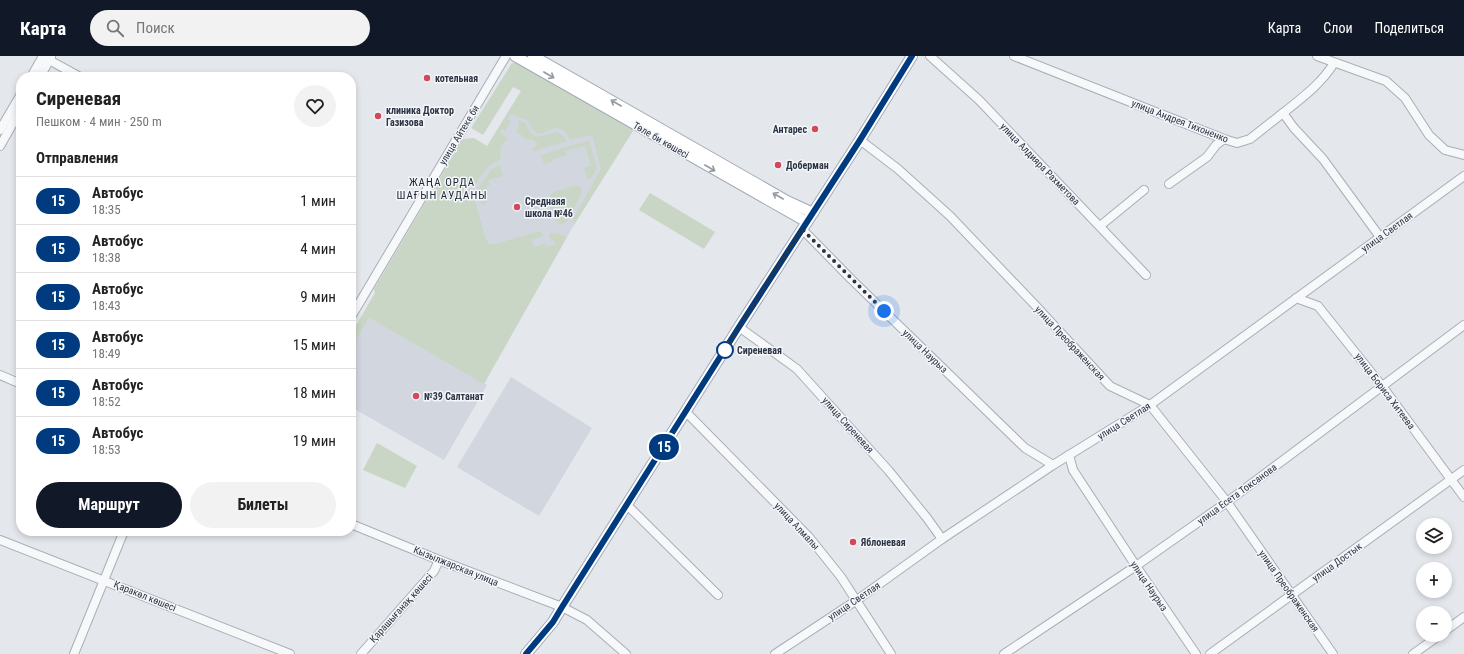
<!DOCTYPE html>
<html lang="ru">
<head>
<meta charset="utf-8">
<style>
  body { margin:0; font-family:"Roboto Condensed",sans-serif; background:#f2f2f2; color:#222; height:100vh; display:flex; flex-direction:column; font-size:15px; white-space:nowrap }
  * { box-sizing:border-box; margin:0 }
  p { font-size:13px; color:#767676 }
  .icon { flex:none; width:22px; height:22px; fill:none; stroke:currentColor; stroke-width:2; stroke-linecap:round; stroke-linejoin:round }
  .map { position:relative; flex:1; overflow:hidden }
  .sheet { position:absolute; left:16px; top:16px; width:340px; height:464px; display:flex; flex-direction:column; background:#fff; border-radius:16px; box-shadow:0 2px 6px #0003 }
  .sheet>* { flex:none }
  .badge { padding:0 8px; border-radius:13px; font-size:14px; line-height:26px }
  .tools { position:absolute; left:1416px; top:462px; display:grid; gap:8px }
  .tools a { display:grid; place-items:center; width:36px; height:36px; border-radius:50%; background:#fff; box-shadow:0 2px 6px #0003; font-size:20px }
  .you { position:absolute; width:20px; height:20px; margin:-10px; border:3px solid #fff; border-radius:50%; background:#1a73e8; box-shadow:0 0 0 6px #1a73e833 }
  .map>.badge { position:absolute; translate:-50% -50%; box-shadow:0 0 0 2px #fff }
  h2 { padding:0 20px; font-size:15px; line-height:36px }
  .round { display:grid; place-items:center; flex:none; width:42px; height:42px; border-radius:21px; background:#f2f2f2 }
  .head { display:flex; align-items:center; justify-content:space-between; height:68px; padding:0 20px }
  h1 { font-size:19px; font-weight:700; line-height:30px }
  .button { display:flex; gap:8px; margin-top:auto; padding:8px 20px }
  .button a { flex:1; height:46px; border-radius:24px; background:#111827; color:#fff; font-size:16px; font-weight:700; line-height:46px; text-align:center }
  .button a+a { background:#f2f2f2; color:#222 }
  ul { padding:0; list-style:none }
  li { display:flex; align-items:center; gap:12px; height:48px; padding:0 20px; border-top:1px solid #e0e0e0 }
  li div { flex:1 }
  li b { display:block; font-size:15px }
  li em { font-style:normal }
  li .badge { min-width:44px; font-weight:700; text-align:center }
  header { display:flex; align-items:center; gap:24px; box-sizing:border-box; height:56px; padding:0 20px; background:#111827; color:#fff }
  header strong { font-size:19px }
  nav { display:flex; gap:22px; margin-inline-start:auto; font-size:14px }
  .search { width:280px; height:36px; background:#f2f2f2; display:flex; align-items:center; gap:10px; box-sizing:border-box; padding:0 14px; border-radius:22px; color:#767676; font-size:15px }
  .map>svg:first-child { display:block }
</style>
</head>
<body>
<header>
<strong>Карта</strong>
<div class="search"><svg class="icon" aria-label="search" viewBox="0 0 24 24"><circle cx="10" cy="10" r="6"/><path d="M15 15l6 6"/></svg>Поиск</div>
<nav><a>Карта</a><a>Слои</a><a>Поделиться</a></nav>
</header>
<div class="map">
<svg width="1464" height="598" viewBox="0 0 1464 598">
  <rect width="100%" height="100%" fill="#e4e7ec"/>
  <g fill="#d2d6de">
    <path d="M524 35 619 90 498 302 461 131 502 73Z"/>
    <path d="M369 262 487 329 444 404 351 351V293Z"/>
    <path d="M511 321 592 372 539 460 457 411Z"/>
  </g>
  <g fill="#c9d6c5">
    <path d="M512 7H518L632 72 633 75 574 169 573 163 601 113 592 79 570 84C558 60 546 81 536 77 531 74 531 68 527 64L517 61 511 58 508 63 511 66 505 75 502 73 500 76 508 83C500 88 499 95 501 104 485 109 482 119 473 132L468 129 466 133 473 138 486 184 490 188H495L537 176H541L543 180 532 184 534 191 545 187 546 191 555 188 553 184 551 185 549 178 557 177 567 181 484 328 369 262 351 293V278L375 237 374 233 463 83 474 82 487 90 521 35 513 31 483 79 471 72Z"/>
    <path d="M520 65 525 67 531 77 537 81 556 76 564 80 567 85 533 95 532 94 537 89 536 86 532 83 528 84 516 75 519 71 518 66Z"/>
    <path d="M586 85H589L590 88 597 112 591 122 587 123 584 112 591 110 585 90 566 95 567 99 553 103V106L544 108 541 99Z"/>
    <path d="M500 109 503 120 488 124 490 129 486 131 488 139 485 140 487 148 482 149 477 134 492 113Z"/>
    <path d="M575 130 581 131 582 137 567 165 562 168H559L556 164 550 139 555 135Z"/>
    <path d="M650 137 715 176 704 193 639 154Z"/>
    <path d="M377 387 417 410 405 432 363 414Z"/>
  </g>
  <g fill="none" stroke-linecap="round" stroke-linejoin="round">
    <defs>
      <g id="minor">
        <path d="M42 0 80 21"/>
        <path d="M930 0 979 44 1146 219"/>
        <path d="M1014 0 1224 83 1237 87 1250 83 1283 57 1294 72 1323 103 1380 181"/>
        <path d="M1317 0 1386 25 1405 42 1429 79 1445 94 1464 99"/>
        <path d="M31 21 43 0"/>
        <path d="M40 21 51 1"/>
        <path d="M1283 57C1302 42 1322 27 1334 7"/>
        <path d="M0 74 21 38"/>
        <path d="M860 84 898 113 950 160 1035 249 1110 330 1150 349 1227 446 1333 598"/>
        <path d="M0 90 21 53"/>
        <path d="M1169 128 1207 101 1216 89 1224 83"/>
        <path d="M1100 170 1144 134"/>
        <path d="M802 173 851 223 1025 392 1053 409"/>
        <path d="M1296 242 1318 250 1382 330 1464 441"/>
        <path d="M351 261 506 0"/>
        <path d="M739 271 797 313 889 415 927 462 942 483"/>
        <path d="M0 319 21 328"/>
        <path d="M686 356 809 481 841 521 891 598"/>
        <path d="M1069 399 1073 414 1136 510 1196 598"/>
        <path d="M627 449 718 539"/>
        <path d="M351 468 439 504 562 551 587 564 626 598"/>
        <path d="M0 484 290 598"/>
        <path d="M1445 575 1464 561"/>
        <path d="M74 598 124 475"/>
        <path d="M361 598 434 515 439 504"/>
        <path d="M775 598 857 544 942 483 1053 409 1150 349 1464 120"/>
        <path d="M1004 598 1136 510 1227 446 1464 269"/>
        <path d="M1210 598 1464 414"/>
        <path d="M1413 598 1440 579"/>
      </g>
      <g id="major">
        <path d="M515 0 807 166"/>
        <path d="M533 0 787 145 813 157"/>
        <path d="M526 598 553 566 562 551 739 271 860 84 912 0"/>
      </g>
    </defs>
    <use href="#minor" stroke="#a9aeb7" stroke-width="10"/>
    <use href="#major" stroke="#a3abb8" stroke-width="12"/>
    <use href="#minor" stroke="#f7f8fa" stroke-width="8"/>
    <use href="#major" stroke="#fff" stroke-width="10"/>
  </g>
  <defs><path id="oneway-shaft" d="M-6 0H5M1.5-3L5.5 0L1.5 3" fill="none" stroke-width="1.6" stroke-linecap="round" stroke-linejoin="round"/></defs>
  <g stroke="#959aa2">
    <use href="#oneway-shaft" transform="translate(549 19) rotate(30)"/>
    <use href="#oneway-shaft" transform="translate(616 47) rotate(-150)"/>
    <use href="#oneway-shaft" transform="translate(710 112) rotate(30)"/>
    <use href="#oneway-shaft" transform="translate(778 140) rotate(-150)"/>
  </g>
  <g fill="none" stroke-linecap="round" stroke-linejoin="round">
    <defs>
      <path id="line" d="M526 598 553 566 562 551 739 271 860 84 912 0"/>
    </defs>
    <use href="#line" stroke="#fff" stroke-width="9"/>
    <use href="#line" stroke="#003b80" stroke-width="6"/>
    <path stroke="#2b3445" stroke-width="4" stroke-dasharray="0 7.2" d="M725 294 723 296 802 173 884 255"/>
  </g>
  <g fill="#d1495b" stroke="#f4f6f9" stroke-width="1.5">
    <circle cx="427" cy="22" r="4"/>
    <circle cx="378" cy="60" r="4"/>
    <circle cx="815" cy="73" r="4"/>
    <circle cx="778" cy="109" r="4"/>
    <circle cx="517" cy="151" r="4"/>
    <circle cx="416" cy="340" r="4"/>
    <circle cx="853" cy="486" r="4"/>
  </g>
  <circle fill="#fff" stroke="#003b80" stroke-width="2" cx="725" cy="294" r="8"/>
  <g text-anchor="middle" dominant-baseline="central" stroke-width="3" stroke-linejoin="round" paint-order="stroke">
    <g font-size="10" font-weight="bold" fill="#2b3445" stroke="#f4f6f9" text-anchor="start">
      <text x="435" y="22">котельная</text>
      <text x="386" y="54">клиника Доктор<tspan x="386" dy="12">Газизова</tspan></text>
      <text x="807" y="73" text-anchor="end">Антарес</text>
      <text x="786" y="109">Доберман</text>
      <text x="525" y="145">Среднаяя<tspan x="525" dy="12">школа №46</tspan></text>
      <text x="424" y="340">№39 Салтанат</text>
      <text x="861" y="486">Яблоневая</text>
    </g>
    <g font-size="10" fill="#2b3445" stroke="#f4f6f9">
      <text transform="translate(1180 65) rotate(21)">улица Андрея Тихоненко</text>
      <text transform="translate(459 79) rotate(-59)">улица Айтеке би</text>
      <text transform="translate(661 84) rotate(30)">Төле би көшесі</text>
      <text transform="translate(1040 108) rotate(46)">улица Алдияра Рахметова</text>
      <text transform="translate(1387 176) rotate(-36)">улица Светлая</text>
      <text transform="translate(1070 287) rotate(47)">улица Преображенская</text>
      <text transform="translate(925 295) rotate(44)">улица Наурыз</text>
      <text transform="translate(1385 335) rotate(53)">улица Бориса Хитеева</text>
      <text transform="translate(1124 365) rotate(-32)">улица Светлая</text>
      <text transform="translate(848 369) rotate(48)">улица Сиреневая</text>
      <text transform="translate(1237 438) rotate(-36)">улица Есета Токсанова</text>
      <text transform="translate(797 470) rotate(47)">улица Алмалы</text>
      <text transform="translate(1337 506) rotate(-36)">улица Достык</text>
      <text transform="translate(456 510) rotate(22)">Кызылжарская улица</text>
      <text transform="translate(1149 530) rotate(56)">улица Наурыз</text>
      <text transform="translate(1289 535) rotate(55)">улица Преображенская</text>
      <text transform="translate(145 540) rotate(22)">Қаракөл көшесі</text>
      <text transform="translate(854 545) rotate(-34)">улица Светлая</text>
      <text transform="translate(401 552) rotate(-48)">Қарашығанақ көшесі</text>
    </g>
    <g font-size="10" font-weight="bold" fill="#2b3445" stroke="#f4f6f9" text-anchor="start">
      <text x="737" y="294">Сиреневая</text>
    </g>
    <g font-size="11" letter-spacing="1" fill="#1d2536" stroke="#f4f6f9">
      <text x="442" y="126">ЖАҢА ОРДА<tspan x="442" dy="13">ШАҒЫН АУДАНЫ</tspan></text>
    </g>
  </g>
</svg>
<div class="tools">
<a><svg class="icon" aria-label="layers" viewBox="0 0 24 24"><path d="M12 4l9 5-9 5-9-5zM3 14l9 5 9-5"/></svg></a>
<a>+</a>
<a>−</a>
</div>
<div class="you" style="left:884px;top:255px"></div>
<b class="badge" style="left:664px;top:391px;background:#003b80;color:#fff">15</b>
<section class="sheet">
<div class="head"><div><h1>Сиреневая</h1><p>Пешком · 4 мин · 250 m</p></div><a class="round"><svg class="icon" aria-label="heart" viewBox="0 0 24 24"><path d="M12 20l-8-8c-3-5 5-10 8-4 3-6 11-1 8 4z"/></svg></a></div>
<h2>Отправления</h2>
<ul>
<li><span class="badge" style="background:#003b80;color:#fff">15</span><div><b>Автобус</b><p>18:35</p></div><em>1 мин</em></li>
<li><span class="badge" style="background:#003b80;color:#fff">15</span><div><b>Автобус</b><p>18:38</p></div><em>4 мин</em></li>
<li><span class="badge" style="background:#003b80;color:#fff">15</span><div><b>Автобус</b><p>18:43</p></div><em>9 мин</em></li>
<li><span class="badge" style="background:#003b80;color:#fff">15</span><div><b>Автобус</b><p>18:49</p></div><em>15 мин</em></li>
<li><span class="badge" style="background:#003b80;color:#fff">15</span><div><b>Автобус</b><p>18:52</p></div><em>18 мин</em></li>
<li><span class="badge" style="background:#003b80;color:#fff">15</span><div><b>Автобус</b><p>18:53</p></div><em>19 мин</em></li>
</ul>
<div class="button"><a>Маршрут</a><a>Билеты</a></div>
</section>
</div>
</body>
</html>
